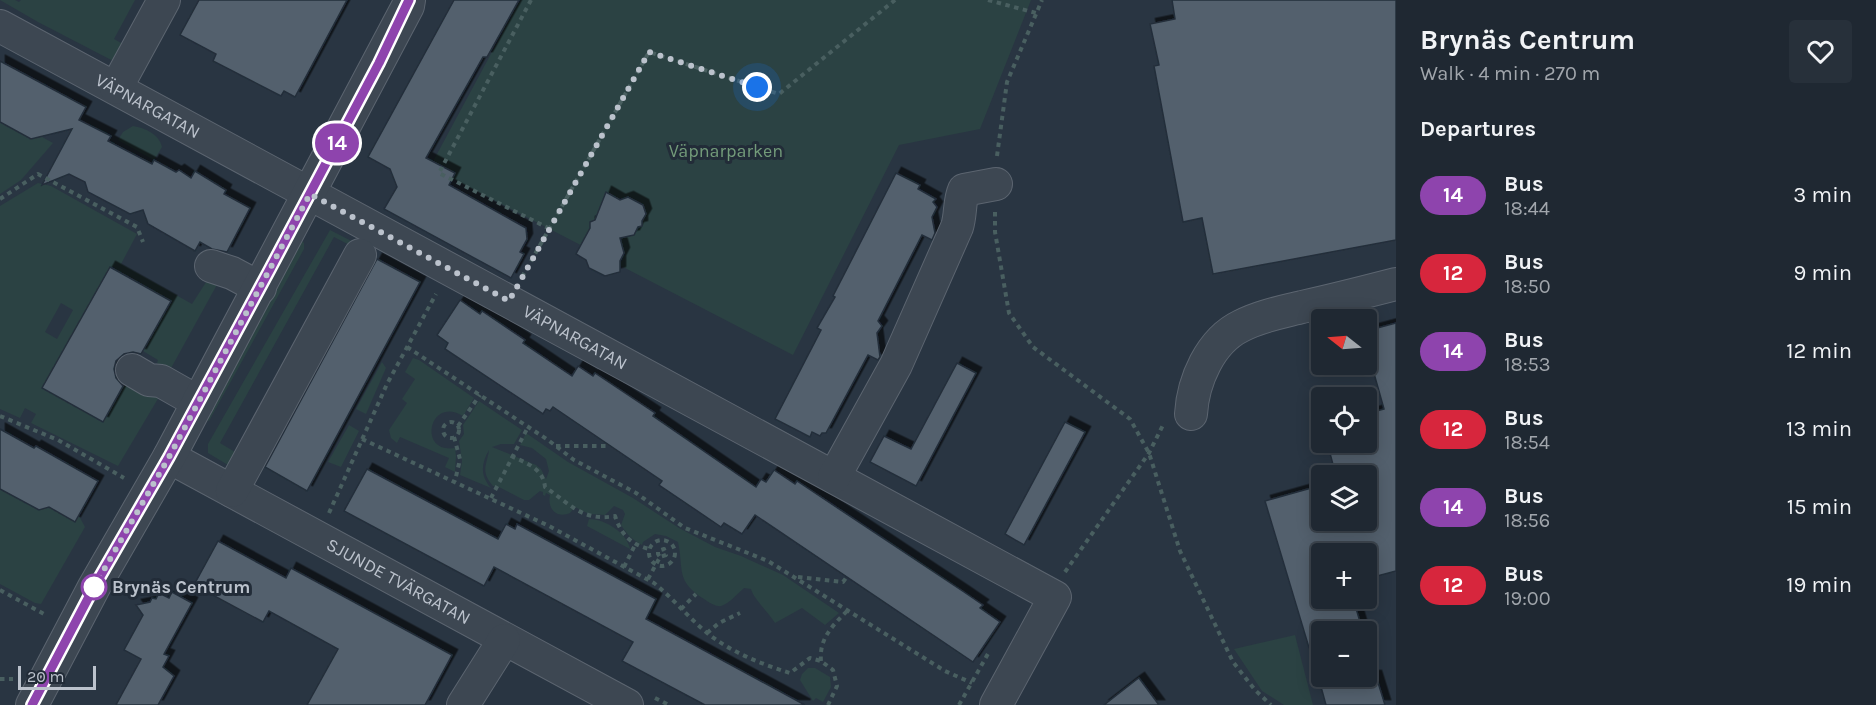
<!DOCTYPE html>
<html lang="en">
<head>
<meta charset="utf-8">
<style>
  body { margin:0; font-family:Karla,sans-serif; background:#27303a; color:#f1f3f6; height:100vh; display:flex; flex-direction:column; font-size:22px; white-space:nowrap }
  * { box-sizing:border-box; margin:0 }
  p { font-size:20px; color:#a1a6ac }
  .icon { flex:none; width:33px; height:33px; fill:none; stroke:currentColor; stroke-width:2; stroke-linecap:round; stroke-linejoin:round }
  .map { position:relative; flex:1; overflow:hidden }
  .sheet { display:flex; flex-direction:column; background:#1f2832; width:480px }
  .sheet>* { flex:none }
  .badge { padding:0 12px; border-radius:20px; font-size:21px; line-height:39px }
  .needle { width:39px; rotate:287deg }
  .fabs { position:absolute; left:1311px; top:309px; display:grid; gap:12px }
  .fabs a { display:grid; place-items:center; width:66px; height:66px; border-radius:6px; background:#1f2832; box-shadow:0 3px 15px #0003,0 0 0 2px #3c444d; font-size:30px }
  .scale { position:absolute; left:18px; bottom:15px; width:78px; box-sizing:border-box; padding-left:6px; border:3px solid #bbc2cc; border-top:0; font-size:16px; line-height:21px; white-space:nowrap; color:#bbc2cc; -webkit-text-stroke:4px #222c38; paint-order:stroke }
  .you { position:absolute; width:30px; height:30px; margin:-15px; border:4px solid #fff; border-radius:50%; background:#1a73e8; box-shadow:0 0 0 9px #1a73e833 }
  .map>.badge { position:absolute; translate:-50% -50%; box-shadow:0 0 0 3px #fff }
  h2 { padding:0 24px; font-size:22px; line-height:54px }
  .round { display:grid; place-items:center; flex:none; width:63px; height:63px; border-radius:6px; background:#27303a }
  .head { display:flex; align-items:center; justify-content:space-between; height:102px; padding:0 24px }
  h1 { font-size:28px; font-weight:700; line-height:45px }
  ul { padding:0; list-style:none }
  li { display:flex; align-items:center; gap:18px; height:78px; padding:0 24px }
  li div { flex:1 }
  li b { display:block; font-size:22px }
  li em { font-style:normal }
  li .badge { min-width:66px; font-weight:700; text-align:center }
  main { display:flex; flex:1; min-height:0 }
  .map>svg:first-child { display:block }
</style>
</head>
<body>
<main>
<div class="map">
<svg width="1396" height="705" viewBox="0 0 1396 705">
  <defs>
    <filter id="shadow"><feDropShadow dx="5.5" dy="-5.5" stdDeviation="0" flood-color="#0009"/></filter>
  </defs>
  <rect width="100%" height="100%" fill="#293542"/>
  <g fill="#2b4243" fill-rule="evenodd">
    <path d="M0 0H15L19 2 21 0H135L114 39 130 48 119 64 38 22Z"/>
    <path d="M520 0H1031L980 129 899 145 793 355 430 167Z"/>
    <path d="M0 114 53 143 21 180 0 194Z"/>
    <path d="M133 126C145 128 159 134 162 147L154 160 118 140 123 132Z"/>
    <path d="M38 183 51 186 137 234 121 264 192 304 210 276 219 281 170 370 157 363 158 360 143 351 110 267 103 421 126 381 159 397 118 466 31 423 36 414 25 408 20 418 0 409V206ZM61 303 73 310 57 339 45 332Z"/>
    <path d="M330 230 375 253V258L334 237 220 443 235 452 228 465 208 453V444Z"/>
    <path d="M302 241 304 243V249L209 421 205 419Z"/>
    <path d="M413 358 419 360 474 398 463 416C429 395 417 454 455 448L456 456 455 472 445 467 449 458 400 437 397 443 391 438 389 430 407 403 402 399 415 379 405 372Z"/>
    <path d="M382 362 386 368 366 414 356 409Z"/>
    <path d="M479 401 522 430 514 444H501L492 447 536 465 541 469 546 479 549 471 546 459 532 448 520 445 526 433 568 462 633 498 679 528 715 547 741 556 783 575 839 613 825 625 802 608 775 623C769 613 753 598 751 589L744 588C738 593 729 604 721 606 716 607 708 602 704 599 675 581 684 569 678 542L666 536 655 534 643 542 642 545C632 540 627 534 621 525L625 514 623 510 614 506 605 515 589 514 575 507 570 513C556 519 547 508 550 495L546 493 545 496 543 495V492L540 491 529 500H524L499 487 493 486C480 471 487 465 489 450 481 464 480 475 491 488L460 475 462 461 459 441 464 434 463 425Z"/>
    <path d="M349 425 359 431 341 467 328 462Z"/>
    <path d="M14 488 75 522 79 516 85 527 41 604 35 603 0 584V489Z"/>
    <path d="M589 519C607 519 628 535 630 549L587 526Z"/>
    <path d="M1295 635 1313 705H1284L1262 691 1234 649Z"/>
    <path d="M808 668H815L830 677 831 687 823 702 816 698 813 701 800 680 802 674Z"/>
  </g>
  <g fill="#52606d" stroke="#242e3a" stroke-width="1.5" filter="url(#shadow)">
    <path d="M199 0H347L295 97 284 91 281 96 213 61 216 54 180 35Z"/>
    <path d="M454 0H519L487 57H483L426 158 455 173 449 185 526 228 527 239 520 252 524 254 511 278 384 209 397 187 390 169 368 157Z"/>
    <path d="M1172 0H1396V240L1213 274 1202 218 1183 222 1154 66 1159 65 1150 24 1175 19Z"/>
    <path d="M0 61 86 107 79 120 111 136 108 141 152 164 154 160 176 172 179 170 191 178 195 171 226 190 224 194 250 208 227 252 212 249 200 242 195 251 148 224 143 210 130 214 88 192 85 182 69 174 42 185 72 129 31 139 0 122Z"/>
    <path d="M896 173 920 185 918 189 936 199 933 202 937 207 932 217 935 233 932 240 922 235 878 321 882 326 877 333 880 357 878 360 868 355 826 433H822L820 436 812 432 810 437 775 419 821 330 817 328 835 297 833 296Z"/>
    <path d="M606 192 620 200 628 197 643 205 646 214 642 221V226L638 227 634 235 620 238 624 253 620 261V272L605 276 589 268 586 260 576 254 590 228V222L595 220Z"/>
    <path d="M377 259 420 282 307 491 265 467Z"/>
    <path d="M110 267 171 301 141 354 133 352 124 354 116 361 114 369 116 378 123 386 103 422 42 388Z"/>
    <path d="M460 300 480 314 482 311 525 340 523 343 572 376 578 366 593 376 595 373 655 413 653 416 756 487 761 479 766 482 774 470 795 484 797 481 964 592 983 605 980 608 1000 622 973 662 755 515 742 534 724 523 721 527 659 485 662 481 553 407 550 411 546 409 543 414 445 349 448 343 437 335Z"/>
    <path d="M1396 323V571L1366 579V554H1322V598H1353L1363 632H1322V670L1316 671 1265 501 1322 485V520H1366V476H1336L1327 442H1366V414L1384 409 1366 345V331Z"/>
    <path d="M957 363 976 373 916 486 870 462 884 436 911 449Z"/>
    <path d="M1065 422 1085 432 1024 545 1005 534Z"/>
    <path d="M0 429 34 448 36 446 98 481 75 522 49 507 39 510 0 489Z"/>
    <path d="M367 469 498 539 506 524 515 529 517 524 656 599 646 619 805 705H705L622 661 633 642 494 567 484 586 344 511Z"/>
    <path d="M218 541 286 578 291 568 452 655 425 705H307L338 649 269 611 263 622 194 585Z"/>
    <path d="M172 592 192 603 164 654 169 656 163 667 174 676 158 705H116L141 659 124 650 143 615 136 605 150 602 152 598 156 599 159 593 169 598Z"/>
    <path d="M1318 676H1376L1385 705H1326Z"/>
    <path d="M1139 678 1159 705H1104L1136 680Z"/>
  </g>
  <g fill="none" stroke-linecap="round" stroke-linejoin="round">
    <defs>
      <g id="minor">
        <path id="s1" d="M0 26 1055 597 996 705"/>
        <path d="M116 88 164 0"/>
        <path d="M211 266 232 273 260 288"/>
        <path d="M132 370 149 380 161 381 198 402"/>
        <path d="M1191 414C1193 381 1210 341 1241 326 1260 316 1282 312 1302 307 1334 300 1365 292 1396 284"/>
        <path id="s2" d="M169 457 627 705"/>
        <path d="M834 477 896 365 957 227C961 215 959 201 964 190L996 184"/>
        <path d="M232 491 360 255"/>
        <path d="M32 705 94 587 169 457 408 6 409 0"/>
        <path d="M463 705 504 640"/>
      </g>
    </defs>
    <use href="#minor" stroke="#5c6570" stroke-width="34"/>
    <g stroke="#495f60" stroke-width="4" stroke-dasharray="4.5 4.5" stroke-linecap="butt">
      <path d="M531 0 439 173 548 228"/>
      <path d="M988 0 1036 13"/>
      <path d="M997 156 1007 82 1042 0"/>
      <path d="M0 199 38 174 137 227 143 242"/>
      <path d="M995 212V232L1009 313 1033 347 1130 419 1149 453 1180 551 1233 662 1255 690 1271 705"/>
      <path d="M522 277 649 52 779 94 895 0"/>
      <path d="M407 347 548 440 574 460 636 493 685 528 768 561 945 671 972 683"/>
      <path d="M0 416 58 440 124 478"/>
      <circle cx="451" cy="430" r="8"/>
      <path d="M458 426 480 395"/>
      <path d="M454 437 460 459 455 481"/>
      <path d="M362 439 549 526 654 583C670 596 683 611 698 625 723 649 758 663 790 673L810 658 821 661 833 670 837 686 828 705"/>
      <path d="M556 446H609"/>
      <path d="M511 456C526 463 543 468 545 487 570 504 583 522 615 516 621 534 630 544 649 549"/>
      <path d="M491 498 528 427"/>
      <path d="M329 513 387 384 436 294"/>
      <circle cx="662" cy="553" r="13"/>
      <path d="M624 567 635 545"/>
      <path d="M1065 572 1149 453 1164 423"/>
      <path d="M798 577 843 582 846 578"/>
      <path d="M648 579 660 557 666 555 664 549 658 551V554L660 557"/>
      <path d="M0 590 44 614"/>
      <path d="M681 609 696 594"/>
      <path d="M707 633 719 623 740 613"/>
      <path d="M821 661C819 639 832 626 847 611"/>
      <path d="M0 679H13"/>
      <path d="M655 698 669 705"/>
      <path d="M959 705 989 652"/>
    </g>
    <use href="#minor" stroke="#3d4752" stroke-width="32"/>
  </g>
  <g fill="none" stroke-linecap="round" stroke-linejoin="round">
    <defs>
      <path id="line" d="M32 705 94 587 169 457 270 269 379 63 409 0"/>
    </defs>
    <use href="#line" stroke="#fff" stroke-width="14"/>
    <use href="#line" stroke="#8e44ad" stroke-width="9"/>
    <path stroke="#bbc2cc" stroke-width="6" stroke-dasharray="0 10.8" d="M94 587 169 457 310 194 509 301 649 52 757 87"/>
  </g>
  <circle fill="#fff" stroke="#8e44ad" stroke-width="3" cx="94" cy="587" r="12"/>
  <g text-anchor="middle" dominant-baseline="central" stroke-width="6" stroke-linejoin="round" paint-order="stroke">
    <g font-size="18" fill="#bbc2cc" stroke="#222c38">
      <text stroke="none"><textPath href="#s1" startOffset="168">VÄPNARGATAN</textPath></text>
      <text stroke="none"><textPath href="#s1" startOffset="654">VÄPNARGATAN</textPath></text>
      <text stroke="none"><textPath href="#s2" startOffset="261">SJUNDE TVÄRGATAN</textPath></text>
    </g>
    <g font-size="18" fill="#739b7a" stroke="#222c38">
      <text x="726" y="151">Väpnarparken</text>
    </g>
    <g font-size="18" font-weight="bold" fill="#bbc2cc" stroke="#222c38" text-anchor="start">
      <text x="112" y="587">Brynäs Centrum</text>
    </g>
  </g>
</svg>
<div class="fabs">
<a><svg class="needle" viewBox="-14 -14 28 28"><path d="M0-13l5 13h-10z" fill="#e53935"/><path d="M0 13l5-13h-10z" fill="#a1a6ac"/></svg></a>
<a><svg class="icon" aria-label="locate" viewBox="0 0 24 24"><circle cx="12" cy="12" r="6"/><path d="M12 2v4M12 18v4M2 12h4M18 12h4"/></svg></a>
<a><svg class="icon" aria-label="layers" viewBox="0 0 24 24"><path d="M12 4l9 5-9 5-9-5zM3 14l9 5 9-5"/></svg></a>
<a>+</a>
<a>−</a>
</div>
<div class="scale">20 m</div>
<div class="you" style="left:757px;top:87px"></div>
<b class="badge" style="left:337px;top:143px;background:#8e44ad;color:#fff">14</b>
</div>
<section class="sheet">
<div class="head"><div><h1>Brynäs Centrum</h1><p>Walk · 4 min · 270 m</p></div><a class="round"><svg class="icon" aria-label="heart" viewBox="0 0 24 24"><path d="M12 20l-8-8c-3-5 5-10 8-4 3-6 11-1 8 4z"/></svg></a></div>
<h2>Departures</h2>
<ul>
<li><span class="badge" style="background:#8e44ad;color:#fff">14</span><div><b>Bus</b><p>18:44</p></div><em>3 min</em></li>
<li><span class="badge" style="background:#d7263d;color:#fff">12</span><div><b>Bus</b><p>18:50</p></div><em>9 min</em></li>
<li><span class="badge" style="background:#8e44ad;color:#fff">14</span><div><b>Bus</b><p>18:53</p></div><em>12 min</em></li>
<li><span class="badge" style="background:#d7263d;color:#fff">12</span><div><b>Bus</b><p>18:54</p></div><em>13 min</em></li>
<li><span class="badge" style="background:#8e44ad;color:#fff">14</span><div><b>Bus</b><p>18:56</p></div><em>15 min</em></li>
<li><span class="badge" style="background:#d7263d;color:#fff">12</span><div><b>Bus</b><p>19:00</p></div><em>19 min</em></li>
</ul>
</section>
</main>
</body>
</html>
